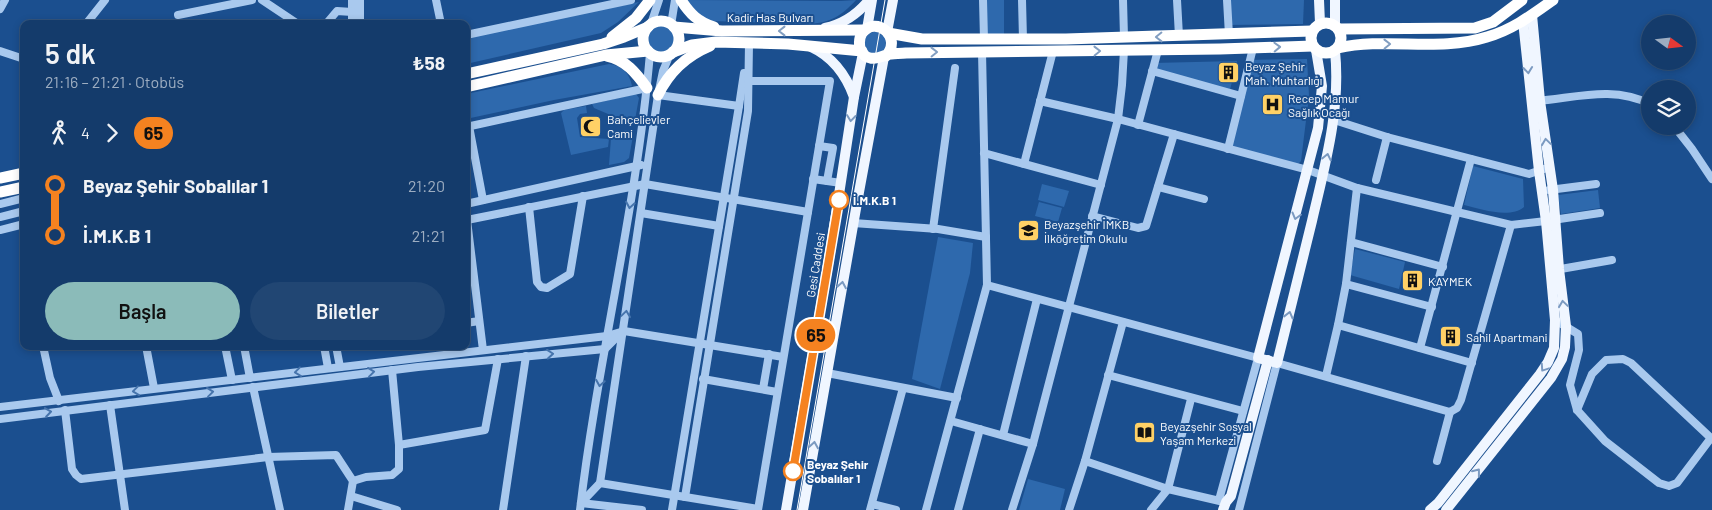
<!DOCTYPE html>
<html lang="tr">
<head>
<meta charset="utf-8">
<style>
  body { margin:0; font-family:Barlow,sans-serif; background:#214673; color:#f1f3f6; height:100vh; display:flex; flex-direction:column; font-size:19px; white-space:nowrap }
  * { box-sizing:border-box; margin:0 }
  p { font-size:16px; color:#9dadc1 }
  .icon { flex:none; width:28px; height:28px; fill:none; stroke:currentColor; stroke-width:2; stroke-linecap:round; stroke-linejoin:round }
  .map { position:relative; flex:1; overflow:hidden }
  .details { position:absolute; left:20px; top:20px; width:450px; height:330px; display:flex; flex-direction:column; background:#143b6b; border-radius:10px; box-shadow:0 2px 8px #0003,0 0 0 1px #33557e }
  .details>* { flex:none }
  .badge { padding:0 10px; border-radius:16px; font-size:18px; line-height:32px }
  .needle { width:32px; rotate:105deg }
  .tools { position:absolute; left:1641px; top:15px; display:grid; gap:10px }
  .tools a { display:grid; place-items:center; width:55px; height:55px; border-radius:50%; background:#143b6b; box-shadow:0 2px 8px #0003,0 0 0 1px #33557e; font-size:25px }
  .map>.badge { position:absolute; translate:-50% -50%; box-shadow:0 0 0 2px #fff }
  .legs { display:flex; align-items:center; gap:8px; height:55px; padding:0 25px; font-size:16px }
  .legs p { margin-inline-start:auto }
  .summary { display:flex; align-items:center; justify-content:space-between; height:85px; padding:0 25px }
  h1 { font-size:28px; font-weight:600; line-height:38px }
  .action { display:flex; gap:10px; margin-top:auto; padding:10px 25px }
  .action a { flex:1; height:58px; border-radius:30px; background:#8bbbb9; color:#111; font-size:20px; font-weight:600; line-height:58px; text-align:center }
  .action a+a { background:#214673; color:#f1f3f6 }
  ul { padding:0 25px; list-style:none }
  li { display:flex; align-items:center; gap:18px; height:50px; font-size:19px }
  li i { display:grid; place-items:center; width:8px; height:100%; margin:0 6px; background:currentColor }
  li i::after { content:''; width:12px; height:12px; margin:-6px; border:4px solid; border-radius:50%; background:#143b6b }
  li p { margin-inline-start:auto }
  li:first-child i { background:linear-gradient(#0000 50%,currentColor 0) }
  li:last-child i { background:linear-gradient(currentColor 50%,#0000 0) }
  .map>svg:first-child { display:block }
</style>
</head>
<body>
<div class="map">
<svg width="1712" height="510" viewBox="0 0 1712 510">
  <rect width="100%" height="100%" fill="#1b4f8f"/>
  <g fill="#2e69ad">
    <path d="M684 0 841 1 856 0C841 16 832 22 810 24L710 21 704 19Z"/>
    <rect x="981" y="0" width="23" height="34"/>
    <path d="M1224 0H1304L1303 24 1225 25Z"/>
    <path d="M639 2 618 22 601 33 466 64V38Z"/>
    <circle cx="661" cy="39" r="13"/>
    <path d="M876 31 886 38 885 50 875 55 866 50 864 40 868 34Z"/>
    <path d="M1307 59 1309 96 1301 161 1297 165 1225 145 1247 60Z"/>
    <path d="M1237 61 1229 94 1150 72 1153 63Z"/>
    <path d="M609 64C622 65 630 74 632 86L554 100 466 119V94Z"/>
    <path d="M636 94 639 98 634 125 594 108 592 104Z"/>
    <path d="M586 106 587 113 580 114 577 118 580 137 609 139 608 147 571 155 561 113 564 110Z"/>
    <path d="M623 130H634L629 158 624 162 609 165 611 138Z"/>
    <path d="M1473 166 1523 179 1524 207C1510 219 1480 209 1464 205Z"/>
    <path d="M1042 184 1069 191 1064 207 1038 200Z"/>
    <path d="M1598 190 1600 208 1561 214 1558 195Z"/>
    <path d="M1039 202 1062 208 1058 222 1035 216Z"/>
    <path d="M938 237 973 243 970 273 940 389 912 379Z"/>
    <path d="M1355 249 1405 262 1399 289 1350 275Z"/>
    <path d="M1028 479 1065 489 1060 510H1019Z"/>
  </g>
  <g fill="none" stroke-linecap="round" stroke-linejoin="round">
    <g stroke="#a9c9ee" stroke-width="8">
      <path d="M262 0 298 24"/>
      <path d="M352 0V24"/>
      <path d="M360 0V24"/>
      <path d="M436 0 441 24"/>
      <path d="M983 0 984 39"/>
      <path d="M1022 0 1023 39"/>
      <path d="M1123 0 1124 37"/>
      <path d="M1177 0 1179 36"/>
      <path d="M1227 0 1229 35"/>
      <path d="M0 9 5 0"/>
      <path d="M178 15 252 0"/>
      <path d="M86 24 105 0"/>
      <path d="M326 24 337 11 352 12"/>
      <path d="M651 24 659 0"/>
      <path d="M671 25 675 0"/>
      <path d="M466 35 631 0"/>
      <path d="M0 51 24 59"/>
      <path d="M1152 71 1241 96"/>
      <path d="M748 81H830L758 510"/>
      <path d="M658 95 739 106 672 510"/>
      <path d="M1040 101 1118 119 1308 170 1357 188 1511 225 1546 221 1600 213"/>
      <path d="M1536 101C1575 98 1613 85 1650 104"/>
      <path d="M739 106 744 73"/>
      <path d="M1334 120 1387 137 1529 174 1550 167"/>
      <path d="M1138 125 1158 50"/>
      <path d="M469 126 483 200"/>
      <path d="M1674 126 1692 149 1712 179"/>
      <path d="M466 127 647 88"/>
      <path d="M819 146 833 148 827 181"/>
      <path d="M1228 149 1253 48"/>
      <path d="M984 153 1101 185"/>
      <path d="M1024 164 1053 51"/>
      <path d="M813 179 841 183"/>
      <path d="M1376 180 1387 137"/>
      <path d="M1158 187 1204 199"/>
      <path d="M1549 190 1596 184"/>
      <path d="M0 204 24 198"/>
      <path d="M466 204 641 165"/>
      <path d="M529 207 537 282 541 287 547 288 570 274 583 196"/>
      <path d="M466 212 483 350"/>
      <path d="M641 213 719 226"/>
      <path d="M1092 216 1138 228 1146 226 1174 134"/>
      <path d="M0 217 24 211"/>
      <path d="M467 220 645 184 808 212"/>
      <path d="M853 223 938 229 986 237"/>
      <path d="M933 229 955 68"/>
      <path d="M0 230 24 224"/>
      <path d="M1351 242 1443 267"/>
      <path d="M1555 270 1612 260"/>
      <path d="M1346 284 1432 307"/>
      <path d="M987 285 1258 358 1219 500"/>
      <path d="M1555 320 1578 334 1579 350 1570 385 1577 410 1605 441 1659 483 1669 486 1677 483 1711 438"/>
      <path d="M466 323 479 321"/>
      <path d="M1338 325 1472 363"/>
      <path d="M43 346 50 378 59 401"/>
      <path d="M146 346 154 388"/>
      <path d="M225 346 232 380"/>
      <path d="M244 346 250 378"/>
      <path d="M324 346 328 368"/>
      <path d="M336 346 340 367"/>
      <path d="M1420 348 1471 159"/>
      <path d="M827 373 957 398"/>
      <path d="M1108 375 1243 411"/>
      <path d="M1326 376 1338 325 1346 284 1357 188"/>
      <path d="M703 379 777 392"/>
      <path d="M253 387 280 510"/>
      <path d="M763 389 769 354"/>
      <path d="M110 405 125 510"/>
      <path d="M0 407 607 336 624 331 783 357"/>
      <path d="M65 410 72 469 76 475 81 479 268 457 336 455 353 481 348 510"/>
      <path d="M1577 410 1592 374 1606 360 1623 359 1631 363 1712 439"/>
      <path d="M0 419 418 367 605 349 622 332"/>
      <path d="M951 421 1033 444"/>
      <path d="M1003 435 1037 299"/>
      <path d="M399 445 485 430 498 359"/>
      <path d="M1085 461 1168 489 1224 502"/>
      <path d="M1437 461 1450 412"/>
      <path d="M353 481 366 477 392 475 399 469V445L392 370"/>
      <path d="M600 483 758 509"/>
      <path d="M351 496 397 510"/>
      <path d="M685 497 748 111 749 43"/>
      <path d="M581 503 600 483 658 95 663 71 670 54"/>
      <path d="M581 503 642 510"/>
      <path d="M872 504 896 510"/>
      <path d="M503 510 526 356"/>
      <path d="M580 510C598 357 637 207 650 53"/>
      <path d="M870 510 903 388"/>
      <path d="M926 510 987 285 982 52"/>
      <path d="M958 510 980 429"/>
      <path d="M1012 510 1033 444 1118 119 1122 85 1124 50"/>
      <path d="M1069 510 1085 461 1123 322"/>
      <path d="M1151 510 1168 489 1191 399"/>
      <path d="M1239 510 1277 363 1450 412 1457 408 1461 400 1511 225"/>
    </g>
    <g stroke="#f0f6ff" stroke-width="10">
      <path d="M1319 0 1320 23"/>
      <path d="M1335 0V25"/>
      <path d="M825 28C843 24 857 15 869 0"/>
      <path d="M867 29 872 0"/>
      <path d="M887 32 893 0"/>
      <path d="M811 47C833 57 846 75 854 97"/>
      <path d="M1316 50 1322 86 1318 128 1258 358 1277 363C1289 316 1300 268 1312 221 1325 165 1341 109 1335 51"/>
      <path d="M786 510 830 253 854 97 863 53"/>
      <path d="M803 510 857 203 884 57"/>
      <path d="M1223 510 1226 502 1231 496 1268 360"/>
      <path d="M1430 510 1438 503 1540 374 1548 362 1554 348 1555 320 1546 221 1539 171 1523 21"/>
      <path d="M1446 510 1551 378 1562 359 1565 347 1566 326 1559 269 1553 190 1540 101 1532 15"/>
    </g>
    <g stroke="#fff" stroke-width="11">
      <path d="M681 0C690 14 698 22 714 27"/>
      <circle cx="661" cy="39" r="18"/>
      <circle cx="1326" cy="38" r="15"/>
      <path d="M674 27 722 31 865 30"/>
      <path d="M1339 29 1475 28 1493 22 1522 0"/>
      <path d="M888 33 922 39H1066L1312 31"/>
      <path d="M612 37 636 18 650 0"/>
      <path d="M1338 48C1387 37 1439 52 1487 37 1512 30 1532 15 1553 0"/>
      <path d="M673 52 692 45 716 42 788 44 862 51"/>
      <path d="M607 56C626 60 636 73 647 88"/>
      <path d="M886 56C903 37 876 15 862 33 859 38 859 43 860 48 865 62 876 59 886 55 892 53 899 54 906 53L1220 49 1313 46"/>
      <path d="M466 74 603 44 624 37 648 27"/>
      <path d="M466 87 606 55 648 51"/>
      <path d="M658 95C669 72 686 56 710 46"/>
      <path d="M0 178 24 173"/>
      <path d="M0 192 24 187"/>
    </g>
    <path stroke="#fff" stroke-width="1" d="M797 510 885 0"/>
  </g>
  <defs><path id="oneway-chevron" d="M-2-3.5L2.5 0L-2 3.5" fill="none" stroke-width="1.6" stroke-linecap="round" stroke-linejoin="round" transform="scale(1.25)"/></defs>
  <g stroke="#829ec1">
    <use href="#oneway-chevron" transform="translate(782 31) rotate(-180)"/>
    <use href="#oneway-chevron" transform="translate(1159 37) rotate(179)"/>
    <use href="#oneway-chevron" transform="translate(1387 44) rotate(-1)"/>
    <use href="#oneway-chevron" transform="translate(1277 47) rotate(-2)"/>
    <use href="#oneway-chevron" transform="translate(1097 51) rotate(-1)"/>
    <use href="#oneway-chevron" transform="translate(934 52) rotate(-1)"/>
  </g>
  <g stroke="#7b9ac1">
    <use href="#oneway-chevron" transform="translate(1528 70) rotate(84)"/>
    <use href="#oneway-chevron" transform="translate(851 118) rotate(97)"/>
    <use href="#oneway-chevron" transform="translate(1546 142) rotate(-98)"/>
    <use href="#oneway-chevron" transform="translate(1327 157) rotate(-78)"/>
    <use href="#oneway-chevron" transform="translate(1296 216) rotate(105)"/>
    <use href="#oneway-chevron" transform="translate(842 285) rotate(-80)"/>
    <use href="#oneway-chevron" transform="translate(1563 304) rotate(-98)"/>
    <use href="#oneway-chevron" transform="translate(1289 315) rotate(-76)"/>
    <use href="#oneway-chevron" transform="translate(1544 368) rotate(124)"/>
    <use href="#oneway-chevron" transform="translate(814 445) rotate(-81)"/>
    <use href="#oneway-chevron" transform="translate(1477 472) rotate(-52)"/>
  </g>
  <g stroke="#4674ac">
    <use href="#oneway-chevron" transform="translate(630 205) rotate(100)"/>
    <use href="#oneway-chevron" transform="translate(626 314) rotate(-82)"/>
    <use href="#oneway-chevron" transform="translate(550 354) rotate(-5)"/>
    <use href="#oneway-chevron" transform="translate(298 372) rotate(173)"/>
    <use href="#oneway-chevron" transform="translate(371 372) rotate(-7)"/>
    <use href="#oneway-chevron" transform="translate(600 383) rotate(99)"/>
    <use href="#oneway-chevron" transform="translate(136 391) rotate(173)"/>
    <use href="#oneway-chevron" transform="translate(210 392) rotate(-7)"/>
    <use href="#oneway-chevron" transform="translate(48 412) rotate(-8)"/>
  </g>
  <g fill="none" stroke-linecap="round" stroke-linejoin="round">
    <defs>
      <path id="line-1" d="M793 471 839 200"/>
    </defs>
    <use href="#line-1" stroke="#fff" stroke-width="11"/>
    <use href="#line-1" stroke="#f58220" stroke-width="8"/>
  </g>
  <defs>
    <symbol id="building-square" viewBox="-11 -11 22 22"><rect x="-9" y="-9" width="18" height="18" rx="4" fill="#ffd166" stroke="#1b4f8f"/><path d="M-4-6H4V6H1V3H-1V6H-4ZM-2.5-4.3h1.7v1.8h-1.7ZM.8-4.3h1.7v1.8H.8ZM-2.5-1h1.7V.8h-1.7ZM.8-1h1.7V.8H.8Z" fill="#111"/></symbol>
    <symbol id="hospital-square" viewBox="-11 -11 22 22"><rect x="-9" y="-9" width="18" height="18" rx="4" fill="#ffd166" stroke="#1b4f8f"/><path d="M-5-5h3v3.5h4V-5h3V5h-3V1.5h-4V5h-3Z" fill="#111"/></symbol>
    <symbol id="mosque-square" viewBox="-11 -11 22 22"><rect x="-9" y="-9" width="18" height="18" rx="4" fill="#ffd166" stroke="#1b4f8f"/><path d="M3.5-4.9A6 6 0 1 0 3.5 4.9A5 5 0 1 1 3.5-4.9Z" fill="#111"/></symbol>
    <symbol id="school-square" viewBox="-11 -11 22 22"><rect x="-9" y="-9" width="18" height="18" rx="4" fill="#ffd166" stroke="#1b4f8f"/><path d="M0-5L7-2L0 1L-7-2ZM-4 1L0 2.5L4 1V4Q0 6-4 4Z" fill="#111"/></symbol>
    <symbol id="library-square" viewBox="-11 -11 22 22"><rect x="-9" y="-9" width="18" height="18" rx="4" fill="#ffd166" stroke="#1b4f8f"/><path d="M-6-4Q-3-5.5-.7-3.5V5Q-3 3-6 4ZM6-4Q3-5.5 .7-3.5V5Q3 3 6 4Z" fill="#111"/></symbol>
  </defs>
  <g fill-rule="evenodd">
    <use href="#building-square" x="1216" y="60" width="25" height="25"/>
    <use href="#hospital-square" x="1260" y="92" width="25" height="25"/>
    <use href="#mosque-square" x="578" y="114" width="25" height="25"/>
    <use href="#school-square" x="1016" y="218" width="25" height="25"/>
    <use href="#building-square" x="1400" y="268" width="25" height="25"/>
    <use href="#building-square" x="1438" y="324" width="25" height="25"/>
    <use href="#library-square" x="1132" y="420" width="25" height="25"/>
  </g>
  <g fill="#fff" stroke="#f58220" stroke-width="2.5">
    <circle cx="839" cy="200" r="9"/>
    <circle cx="793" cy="471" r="9"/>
  </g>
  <g text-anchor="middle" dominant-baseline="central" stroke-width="4" stroke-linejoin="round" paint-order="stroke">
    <g font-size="12" fill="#fff" stroke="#1b4f8f">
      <text x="770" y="17">Kadir Has Bulvarı</text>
      <text transform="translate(815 265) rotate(-81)">Gesi Caddesi</text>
    </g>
    <g font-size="12" fill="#fff" stroke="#1b4f8f" text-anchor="start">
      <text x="1245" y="66">Beyaz Şehir<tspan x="1245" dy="14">Mah. Muhtarlığı</tspan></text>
      <text x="1288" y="98">Recep Mamur<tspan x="1288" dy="14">Sağlık Ocağı</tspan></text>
      <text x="607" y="119">Bahçelievler<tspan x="607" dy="14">Cami</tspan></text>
      <text x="1044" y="224">Beyazşehir İMKB<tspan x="1044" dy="14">İlköğretim Okulu</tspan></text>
      <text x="1428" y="281">KAYMEK</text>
      <text x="1466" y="337">Sahil Apartmani</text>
      <text x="1160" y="426">Beyazşehir Sosyal<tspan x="1160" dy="14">Yaşam Merkezi</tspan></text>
    </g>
    <g font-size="12" font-weight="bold" fill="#fff" stroke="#1b4f8f" text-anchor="start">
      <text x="853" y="200">İ.M.K.B 1</text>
      <text x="807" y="464">Beyaz Şehir<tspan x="807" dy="14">Sobalılar 1</tspan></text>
    </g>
  </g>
</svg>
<div class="tools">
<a><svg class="needle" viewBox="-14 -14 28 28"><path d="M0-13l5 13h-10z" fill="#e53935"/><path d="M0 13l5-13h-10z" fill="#9dadc1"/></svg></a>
<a><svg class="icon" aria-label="layers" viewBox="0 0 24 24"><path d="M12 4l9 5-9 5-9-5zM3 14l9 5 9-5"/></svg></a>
</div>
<b class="badge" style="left:816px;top:335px;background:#f58220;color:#111">65</b>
<section class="details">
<div class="summary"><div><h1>5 dk</h1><p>21:16 – 21:21 · Otobüs</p></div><b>₺58</b></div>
<div class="legs"><svg class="icon" aria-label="walk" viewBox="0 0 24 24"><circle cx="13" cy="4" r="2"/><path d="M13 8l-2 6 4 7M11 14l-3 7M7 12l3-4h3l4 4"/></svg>4<svg class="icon" aria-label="forward" viewBox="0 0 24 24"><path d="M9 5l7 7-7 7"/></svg><b class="badge" style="background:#f58220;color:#111">65</b></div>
<ul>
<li><i style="color:#f58220"></i><b>Beyaz Şehir Sobalılar 1</b><p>21:20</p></li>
<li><i style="color:#f58220"></i><b>İ.M.K.B 1</b><p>21:21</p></li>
</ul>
<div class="action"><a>Başla</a><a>Biletler</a></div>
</section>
</div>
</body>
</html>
